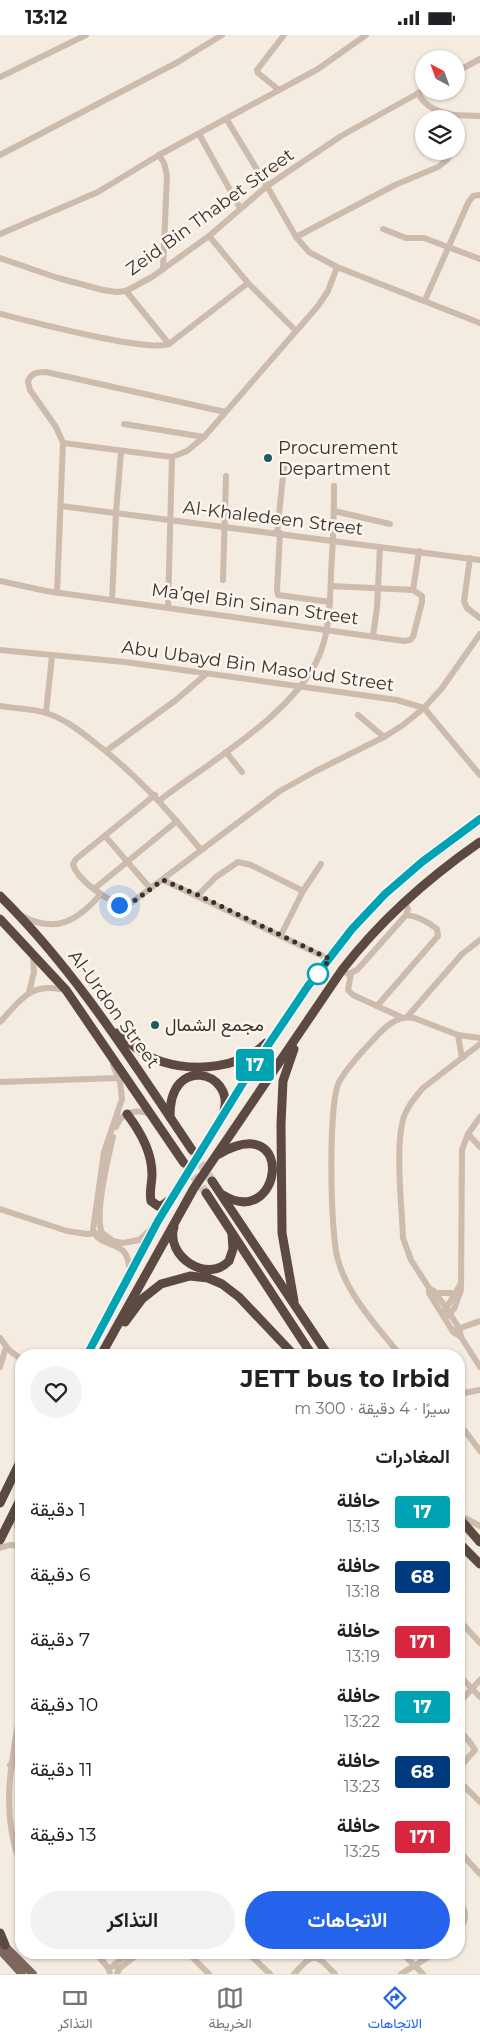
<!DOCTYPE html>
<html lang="ar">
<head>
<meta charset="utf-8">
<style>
  body { margin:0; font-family:Montserrat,Vazirmatn,sans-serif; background:#f2f2f2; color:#202124; direction:rtl; height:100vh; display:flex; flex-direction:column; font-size:19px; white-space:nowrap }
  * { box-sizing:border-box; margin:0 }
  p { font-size:16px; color:#757577 }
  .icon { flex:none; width:28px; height:28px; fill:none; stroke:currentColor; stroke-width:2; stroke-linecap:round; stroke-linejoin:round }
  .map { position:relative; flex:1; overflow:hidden; direction:ltr }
  .side { position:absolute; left:15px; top:1314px; width:450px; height:610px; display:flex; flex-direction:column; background:#fff; border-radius:20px; box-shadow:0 1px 4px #0004; direction:rtl }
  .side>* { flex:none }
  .badge { padding:0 10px; border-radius:4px; font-size:18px; line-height:32px }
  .needle { width:32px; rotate:319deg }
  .controls { position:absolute; left:415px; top:15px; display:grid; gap:10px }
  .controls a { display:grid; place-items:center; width:50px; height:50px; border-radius:50%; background:#fff; box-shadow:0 1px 4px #0004; font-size:25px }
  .you { position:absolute; width:25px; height:25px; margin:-12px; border:4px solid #fff; border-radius:50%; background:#1a73e8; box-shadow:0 0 0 8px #1a73e833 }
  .map>.badge { position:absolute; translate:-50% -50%; box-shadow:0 0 0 2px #fff }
  h2 { padding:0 15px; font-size:19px; line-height:45px }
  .round { display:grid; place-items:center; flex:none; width:52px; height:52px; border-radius:26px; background:#f2f2f2 }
  .summary { display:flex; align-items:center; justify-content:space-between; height:85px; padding:0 15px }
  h1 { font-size:24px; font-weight:700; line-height:38px }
  .primary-button { display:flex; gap:10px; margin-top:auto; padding:10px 15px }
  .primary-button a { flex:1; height:58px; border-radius:30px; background:#2563eb; color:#fff; font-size:20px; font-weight:700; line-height:58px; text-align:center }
  .primary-button a+a { background:#f2f2f2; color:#202124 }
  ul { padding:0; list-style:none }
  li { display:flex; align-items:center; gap:15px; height:65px; padding:0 15px }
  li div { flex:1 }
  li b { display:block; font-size:19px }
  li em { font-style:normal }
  li .badge { min-width:55px; font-weight:700; text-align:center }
  .status { display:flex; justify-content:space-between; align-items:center; height:35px; padding:0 25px; background:#fff; direction:ltr }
  .status svg { height:14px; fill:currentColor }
  .tabs { display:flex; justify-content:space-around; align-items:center; height:70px; border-top:1px solid #e0e0e0; background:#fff; font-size:14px; color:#757577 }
  .tabs a { display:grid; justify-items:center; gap:2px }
  .tabs .selected { color:#2563eb }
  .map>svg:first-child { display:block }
</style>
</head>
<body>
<div class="status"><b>13:12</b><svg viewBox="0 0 49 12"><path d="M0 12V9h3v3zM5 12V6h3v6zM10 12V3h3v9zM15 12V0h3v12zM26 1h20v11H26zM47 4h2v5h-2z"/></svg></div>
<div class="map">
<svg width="480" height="1939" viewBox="0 0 480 1939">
  <rect width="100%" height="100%" fill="#f4ebe1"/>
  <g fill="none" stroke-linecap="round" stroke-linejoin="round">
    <g stroke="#cfc6bd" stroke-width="9" stroke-dasharray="9 4.5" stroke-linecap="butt">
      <path d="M193 1117 212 1146"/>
      <path d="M186 1130 206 1158"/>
    </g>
    <g stroke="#cdbbac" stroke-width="6">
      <path d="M456 37 480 24"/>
      <path d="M0 42 86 0"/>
      <path d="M279 55 258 38 257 35 284 0"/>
      <path d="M418 58C426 73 437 76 453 80"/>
      <path d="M453 84V80L480 81"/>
      <path d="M227 85 267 151 296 202 309 217 337 232 480 288"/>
      <path d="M199 99 240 173"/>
      <path d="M0 120 178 27 222 0"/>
      <path d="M159 120 164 128 167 140 163 234"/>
      <path d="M383 194 406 203H424L480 224"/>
      <path d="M0 199 98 157 159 120 318 34 366 0"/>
      <path d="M209 201 248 248 296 296"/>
      <path d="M296 202 395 150 438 132 447 125 452 116"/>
      <path d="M0 223 58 243 103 255 117 257 126 256 152 242 209 201 267 151 341 101 424 55"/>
      <path d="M126 256 169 309"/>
      <path d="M425 265 468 168 473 161 480 160"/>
      <path d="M0 279C29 286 148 318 169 309L248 248"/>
      <path d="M124 389 204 402"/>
      <path d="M63 408 172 422 187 416 204 402 318 271 328 256 337 232"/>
      <path d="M61 471 480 525"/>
      <path d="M334 476 390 489"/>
      <path d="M277 498 284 432"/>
      <path d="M280 498 277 555 278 560 330 567"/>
      <path d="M470 523 464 566 467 573 480 583"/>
      <path d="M223 545 226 441"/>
      <path d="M0 546 46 556 404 606 410 605 413 602 422 567V561L413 555 331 551"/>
      <path d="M413 555 419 516"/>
      <path d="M57 558 63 408 56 392 30 355 28 347C30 338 38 337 46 337L225 377"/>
      <path d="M112 565 116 478 121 417"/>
      <path d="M168 572 172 422"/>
      <path d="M373 601 377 573 380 512"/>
      <path d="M0 615 125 627 397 665 424 673 480 740"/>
      <path d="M0 671C16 674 34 673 49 679 66 685 80 696 94 707 135 738 168 775 201 815"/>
      <path d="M46 678 52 621"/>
      <path d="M358 680 384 702"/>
      <path d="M106 716 176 665 205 640"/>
      <path d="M226 717 242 737"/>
      <path d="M155 760 76 824 73 829C77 846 107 864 122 871L131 868 280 756 314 737 384 702 403 690 424 673 442 653 480 599"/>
      <path d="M160 765C208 728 295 678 319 621 330 595 330 567 331 539 333 509 334 480 334 451"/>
      <path d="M105 801 150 853"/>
      <path d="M163 845 329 924"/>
      <path d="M94 854 177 786"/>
      <path d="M198 860 216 842 238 827 251 830 303 856"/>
      <path d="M22 881C56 899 77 886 101 859"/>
      <path d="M281 900 303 856 321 829"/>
      <path d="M342 935 348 939 357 935 406 880 408 874 405 867"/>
      <path d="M351 939 348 955 353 960 403 983"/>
      <path d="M29 957 34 937 33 919"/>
      <path d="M377 971 438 901 437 894C427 886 418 881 406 880"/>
      <path d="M407 982 462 919 480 905"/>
      <path d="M0 987C22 964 30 947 65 955"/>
      <path d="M458 1000 462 1023"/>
      <path d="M480 1009 423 1053C416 1061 409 1069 405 1079 394 1105 402 1172 403 1203L411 1225 429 1253 434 1256 447 1274 459 1293 461 1302 480 1332"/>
      <path d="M113 1030 120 1047 122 1064 104 1117 93 1195C98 1210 117 1207 125 1218 129 1224 129 1231 130 1238"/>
      <path d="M0 1047 119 1043"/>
      <path d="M116 1092C122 1076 136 1074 151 1079"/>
      <path d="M468 1099 480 1112"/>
      <path d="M0 1174 67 1196 87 1199 102 1198 113 1206 123 1208 139 1205 149 1196"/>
      <path d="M102 1198C94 1179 108 1123 113 1102"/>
      <path d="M429 1253V1258L453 1297 461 1302"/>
      <path d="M436 1258H455"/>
      <path d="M444 1277 460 1250"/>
      <path d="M445 1283 454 1274 461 1255 462 1115 468 1099 480 1082"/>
      <path d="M455 1295 480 1286"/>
      <path d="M0 1303 10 1316 21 1324"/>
      <path d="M400 1320C377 1291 348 1261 338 1225 330 1199 328 1069 339 1047 348 1031 361 1018 373 1005 384 993 396 980 414 983L458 1000 480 1003"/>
      <path d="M0 1332 6 1312"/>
      <path d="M459 1359 480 1355"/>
      <path d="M465 1396 480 1416"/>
      <path d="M15 1477 17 1492 21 1500"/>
      <path d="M459 1480 480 1491"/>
      <path d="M0 1513 10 1510 21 1511"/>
      <path d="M459 1585 480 1608"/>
      <path d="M459 1640 480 1662"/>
      <path d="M459 1668 480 1645"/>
      <path d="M21 1673C11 1727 0 1779 21 1830"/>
      <path d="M459 1695 469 1706 475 1715 459 1733"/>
      <path d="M10 1730 21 1732"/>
      <path d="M459 1746 480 1767"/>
      <path d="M459 1816 480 1839"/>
      <path d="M459 1866C467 1876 467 1885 459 1895"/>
      <path d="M96 1918 109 1934"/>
      <path d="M188 1918 209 1939"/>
      <path d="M248 1918 270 1939"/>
      <path d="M300 1918 308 1924"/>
      <path d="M402 1918 423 1939"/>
      <path d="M114 1930 129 1918"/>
      <path d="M119 1934 139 1918"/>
      <path d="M110 1939 109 1934 114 1930 119 1934 117 1939"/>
      <path d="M294 1939C314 1917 315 1918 335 1939"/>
      <path d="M401 1939 435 1918"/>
    </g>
    <g stroke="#7d675c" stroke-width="8">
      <path d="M1 1907 33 1939"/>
      <path d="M0 1915 22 1939"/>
    </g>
    <g stroke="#5c4a42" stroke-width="9">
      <path d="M0 861C76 936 132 1026 192 1115"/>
      <path d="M0 884 66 955 184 1128"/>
      <path d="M117 998C131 1009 145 1022 163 1027 196 1037 241 1033 266 1008"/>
      <path d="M127 1079C140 1096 152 1117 152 1139 152 1148 149 1157 151 1166L158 1171 163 1170 168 1166"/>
      <path d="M170 1082C169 1018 235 1037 224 1076"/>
      <path d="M219 1119C297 1074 282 1196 223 1160"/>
      <path d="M212 1146 328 1320"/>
      <path d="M206 1158 312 1320"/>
      <path d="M174 1192C165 1221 207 1249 229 1226L233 1214 232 1199"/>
      <path d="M294 1266 282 1198 281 1089 283 1046 294 1014"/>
      <path d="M125 1287 142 1264 161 1249 190 1241 208 1243 222 1249 239 1262 294 1320"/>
      <path d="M87 1320 157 1186 246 1043 308 951 352 894 385 859 421 827 480 784"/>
      <path d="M101 1320 194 1153 342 935C380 886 428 843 480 807"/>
      <path d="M0 1468 21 1425"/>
      <path d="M459 1483 480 1507"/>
      <path d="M0 1505 21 1463"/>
      <path d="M459 1508 480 1529"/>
      <path d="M0 1898 5 1910"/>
    </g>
  </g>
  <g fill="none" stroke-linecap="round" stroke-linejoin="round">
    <defs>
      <path id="line" d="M87 1320 158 1186 246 1043 308 951 352 894 385 859 422 827 480 784"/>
    </defs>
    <use href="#line" stroke="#fff" stroke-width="11"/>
    <use href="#line" stroke="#00a3b4" stroke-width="8"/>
    <path stroke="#3b302b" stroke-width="5" stroke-dasharray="0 9" d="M119 870 127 871 163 845 198 860 330 924 318 939"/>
  </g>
  <g fill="#1f5a5e" stroke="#fbf5ee" stroke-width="2">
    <circle cx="268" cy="423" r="5"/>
    <circle cx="155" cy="990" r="5"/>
  </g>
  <circle fill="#fff" stroke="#00a3b4" stroke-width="2.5" cx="318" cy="939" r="10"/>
  <g text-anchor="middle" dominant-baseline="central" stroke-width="5" stroke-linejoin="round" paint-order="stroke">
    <g font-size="18" fill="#3b302b" stroke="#fbf5ee">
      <text transform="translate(210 177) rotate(-36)">Zeid Bin Thabet Street</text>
      <text transform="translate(273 483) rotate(7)">Al-Khaledeen Street</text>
      <text transform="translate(255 569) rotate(8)">Ma’qel Bin Sinan Street</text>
      <text transform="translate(258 631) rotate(8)">Abu Ubayd Bin Maso'ud Street</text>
      <text transform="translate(114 974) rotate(54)">Al-Urdon Street</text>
    </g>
    <g font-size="18" fill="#3b302b" stroke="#fbf5ee" text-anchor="start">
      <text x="278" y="413">Procurement<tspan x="278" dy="21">Department</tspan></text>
      <text x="165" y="990">مجمع الشمال</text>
    </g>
  </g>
</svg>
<div class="controls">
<a><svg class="needle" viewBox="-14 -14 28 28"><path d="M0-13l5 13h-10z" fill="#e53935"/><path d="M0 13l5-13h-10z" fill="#757577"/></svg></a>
<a><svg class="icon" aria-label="layers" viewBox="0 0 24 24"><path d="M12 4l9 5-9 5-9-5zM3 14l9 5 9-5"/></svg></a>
</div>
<div class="you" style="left:119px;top:870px"></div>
<b class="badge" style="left:255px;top:1030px;background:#00a3b4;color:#fff">17</b>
<section class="side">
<div class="summary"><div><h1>JETT bus to Irbid</h1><p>سيرًا · 4 دقيقة · 300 m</p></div><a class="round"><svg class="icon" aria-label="heart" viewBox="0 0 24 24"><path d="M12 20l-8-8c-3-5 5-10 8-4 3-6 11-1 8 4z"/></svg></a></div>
<h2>المغادرات</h2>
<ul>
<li><span class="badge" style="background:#00a3b4;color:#fff">17</span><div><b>حافلة</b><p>13:13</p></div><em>1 دقيقة</em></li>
<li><span class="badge" style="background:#003b80;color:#fff">68</span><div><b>حافلة</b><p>13:18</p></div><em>6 دقيقة</em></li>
<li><span class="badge" style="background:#d7263d;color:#fff">171</span><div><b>حافلة</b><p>13:19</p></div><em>7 دقيقة</em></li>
<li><span class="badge" style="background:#00a3b4;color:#fff">17</span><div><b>حافلة</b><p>13:22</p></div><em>10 دقيقة</em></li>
<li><span class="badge" style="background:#003b80;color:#fff">68</span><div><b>حافلة</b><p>13:23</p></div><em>11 دقيقة</em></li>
<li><span class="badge" style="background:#d7263d;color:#fff">171</span><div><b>حافلة</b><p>13:25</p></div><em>13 دقيقة</em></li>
</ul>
<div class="primary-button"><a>الاتجاهات</a><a>التذاكر</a></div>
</section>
</div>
<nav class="tabs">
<a class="selected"><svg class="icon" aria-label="directions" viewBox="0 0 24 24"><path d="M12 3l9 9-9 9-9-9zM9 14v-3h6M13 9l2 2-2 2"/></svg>الاتجاهات</a>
<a><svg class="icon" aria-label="map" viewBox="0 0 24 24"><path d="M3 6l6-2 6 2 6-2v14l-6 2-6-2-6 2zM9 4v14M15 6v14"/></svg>الخريطة</a>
<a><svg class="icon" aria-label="tickets" viewBox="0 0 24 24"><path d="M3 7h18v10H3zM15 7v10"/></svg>التذاكر</a>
</nav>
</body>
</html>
